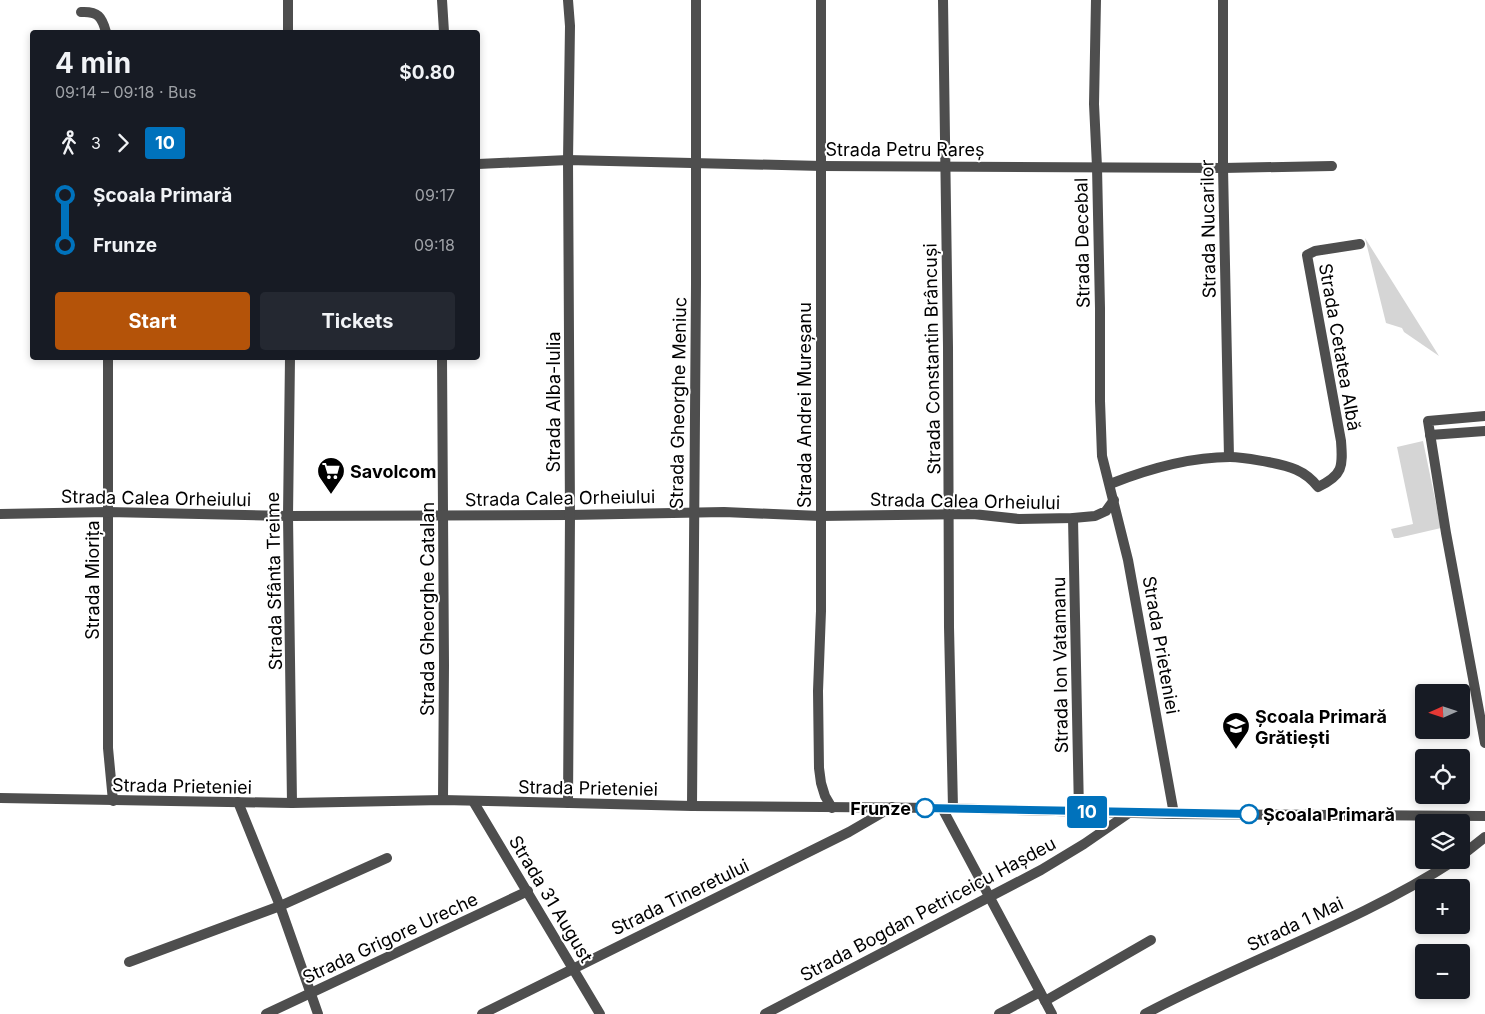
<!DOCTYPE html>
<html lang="en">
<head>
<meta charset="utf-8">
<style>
  body { margin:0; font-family:Inter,sans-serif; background:#242831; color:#f1f3f6; height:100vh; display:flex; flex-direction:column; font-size:19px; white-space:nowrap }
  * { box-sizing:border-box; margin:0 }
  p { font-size:16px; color:#9ea1a6 }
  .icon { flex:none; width:28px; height:28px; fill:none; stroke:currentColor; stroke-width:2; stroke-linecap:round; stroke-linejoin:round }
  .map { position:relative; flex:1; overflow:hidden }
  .side { position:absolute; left:30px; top:30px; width:450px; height:330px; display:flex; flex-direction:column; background:#171b24; border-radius:5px; box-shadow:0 2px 8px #0003 }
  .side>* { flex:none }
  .badge { padding:0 10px; border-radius:4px; font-size:18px; line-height:32px }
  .needle { width:32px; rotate:267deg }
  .fabs { position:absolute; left:1415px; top:684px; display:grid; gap:10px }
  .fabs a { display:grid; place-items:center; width:55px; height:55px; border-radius:5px; background:#171b24; box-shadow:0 2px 8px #0003; font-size:25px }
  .map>.badge { position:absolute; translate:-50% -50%; box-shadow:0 0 0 2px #fff }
  .legs { display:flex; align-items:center; gap:8px; height:55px; padding:0 25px; font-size:16px }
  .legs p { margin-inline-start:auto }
  .summary { display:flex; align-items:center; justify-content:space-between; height:85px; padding:0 25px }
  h1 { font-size:28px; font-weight:700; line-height:38px }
  .cta { display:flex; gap:10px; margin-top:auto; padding:10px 25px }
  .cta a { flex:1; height:58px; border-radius:5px; background:#b45309; color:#fff; font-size:20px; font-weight:700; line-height:58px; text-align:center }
  .cta a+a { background:#242831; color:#f1f3f6 }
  ul { padding:0 25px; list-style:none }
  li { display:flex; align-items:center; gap:18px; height:50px; font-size:19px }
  li i { display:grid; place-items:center; width:8px; height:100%; margin:0 6px; background:currentColor }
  li i::after { content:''; width:12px; height:12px; margin:-6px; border:4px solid; border-radius:50%; background:#171b24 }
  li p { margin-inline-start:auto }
  li:first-child i { background:linear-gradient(#0000 50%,currentColor 0) }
  li:last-child i { background:linear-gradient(currentColor 50%,#0000 0) }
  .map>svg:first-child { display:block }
</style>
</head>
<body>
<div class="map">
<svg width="1485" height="1014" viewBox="0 0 1485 1014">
  <rect width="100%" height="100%" fill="#fff"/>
  <g fill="#d5d5d5">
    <path d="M1365 238 1439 356 1404 332 1402 328 1386 323Z"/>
    <path d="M1423 441 1441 528 1398 538H1394L1391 529 1413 524 1397 447Z"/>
  </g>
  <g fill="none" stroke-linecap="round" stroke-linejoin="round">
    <g stroke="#4e4e4e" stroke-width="10">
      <path d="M288 0V32"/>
      <path d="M442 0 444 32"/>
      <path d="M821 0V611L818 691 819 768 821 783 825 796 832 808"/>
      <path d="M943 0 948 347 949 627 953 808"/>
      <path d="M1096 0 1094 104 1097 167 1100 308V401L1102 456 1128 560 1174 814"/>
      <path d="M1223 0V168L1229 457"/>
      <path d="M81 12C98 11 102 17 106 32"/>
      <path d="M478 164 568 160 822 166 1223 168 1332 166"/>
      <path d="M108 358V748L113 801"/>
      <path d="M290 358 288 516 292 803"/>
      <path d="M442 358 444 665 443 800"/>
      <path d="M1485 416 1428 421 1446 533 1485 743"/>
      <path d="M1430 435 1485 431"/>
      <path d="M1110 484C1148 469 1189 457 1230 457 1243 457 1256 460 1268 462 1289 466 1305 470 1318 487 1343 475 1343 467 1341 441L1307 255 1315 251 1360 244"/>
      <path d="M0 514 108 512 288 516 570 515 724 512 820 516 973 514 1019 519 1073 518 1095 516 1106 511 1114 500"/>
      <path d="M1073 518 1079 812"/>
      <path d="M473 801 600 1014"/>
      <path d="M238 802 280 906 318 1014"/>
      <path d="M568 803 570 515 568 160 570 26 568 0"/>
      <path d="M692 806 696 284V0"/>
      <path d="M942 808 1052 1014"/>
      <path d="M1461 856 1485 837"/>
      <path d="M129 962 280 906 387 858"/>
      <path d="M1045 1001 1151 940"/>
      <path d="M266 1014 528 891"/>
      <path d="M482 1014 849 832 892 807"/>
      <path d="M765 1014 1041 870 1084 844 1129 813"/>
      <path d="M999 1014 1040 992"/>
      <path d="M1145 1014C1246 960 1360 922 1455 860"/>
    </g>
    <path stroke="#4e4e4e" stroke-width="10" d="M0 798 292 803 443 800 692 806 942 808 1174 814 1485 816"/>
  </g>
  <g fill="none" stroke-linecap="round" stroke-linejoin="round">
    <defs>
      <path id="line-1" d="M925 808 1249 814"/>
    </defs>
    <use href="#line-1" stroke="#fff" stroke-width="11"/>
    <use href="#line-1" stroke="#0072bc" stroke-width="8"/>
  </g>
  <defs>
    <symbol id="supermarket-pin" viewBox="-11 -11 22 30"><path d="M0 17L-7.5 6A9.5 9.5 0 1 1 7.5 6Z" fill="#000" stroke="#fff"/><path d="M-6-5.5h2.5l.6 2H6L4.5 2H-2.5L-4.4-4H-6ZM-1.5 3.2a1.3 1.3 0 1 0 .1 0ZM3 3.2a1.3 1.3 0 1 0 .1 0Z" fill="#fff"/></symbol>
    <symbol id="school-pin" viewBox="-11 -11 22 30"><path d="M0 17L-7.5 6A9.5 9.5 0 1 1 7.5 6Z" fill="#000" stroke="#fff"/><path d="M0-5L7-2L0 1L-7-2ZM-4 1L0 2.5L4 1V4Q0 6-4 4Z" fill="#fff"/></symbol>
  </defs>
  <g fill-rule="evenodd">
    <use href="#supermarket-pin" x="315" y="455" width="32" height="43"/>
    <use href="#school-pin" x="1220" y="710" width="32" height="43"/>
  </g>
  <g fill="#fff" stroke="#0072bc" stroke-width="2.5">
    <circle cx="925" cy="808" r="9"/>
    <circle cx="1249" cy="814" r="9"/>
  </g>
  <g text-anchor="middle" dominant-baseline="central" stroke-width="4" stroke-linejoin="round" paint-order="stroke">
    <g font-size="18" fill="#000" stroke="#fff">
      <text x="905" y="149">Strada Petru Rareș</text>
      <text transform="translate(1208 229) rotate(-91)">Strada Nucarilor</text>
      <text transform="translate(1082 243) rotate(-91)">Strada Decebal</text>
      <text transform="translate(1340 347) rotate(80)">Strada Cetatea Albă</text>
      <text transform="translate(932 359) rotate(-91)">Strada Constantin Brâncuși</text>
      <text transform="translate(553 402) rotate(-90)">Strada Alba-Iulia</text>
      <text transform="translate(678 403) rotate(-89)">Strada Gheorghe Meniuc</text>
      <text transform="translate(804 405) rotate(-90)">Strada Andrei Mureșanu</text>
      <text transform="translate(156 498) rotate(1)">Strada Calea Orheiului</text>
      <text transform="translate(560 498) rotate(-1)">Strada Calea Orheiului</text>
      <text transform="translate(965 501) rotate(1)">Strada Calea Orheiului</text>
      <text transform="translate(92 580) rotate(-90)">Strada Miorița</text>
      <text transform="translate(274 581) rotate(-91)">Strada Sfânta Treime</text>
      <text transform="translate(427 609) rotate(-90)">Strada Gheorghe Catalan</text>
      <text transform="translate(1161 645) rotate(80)">Strada Prieteniei</text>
      <text transform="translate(1060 665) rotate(-91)">Strada Ion Vatamanu</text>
      <text transform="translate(182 786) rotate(1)">Strada Prieteniei</text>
      <text transform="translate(588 788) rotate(1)">Strada Prieteniei</text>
      <text transform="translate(680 897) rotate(-26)">Strada Tineretului</text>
      <text transform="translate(551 899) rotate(59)">Strada 31 August</text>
      <text transform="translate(928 909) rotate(-28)">Strada Bogdan Petriceicu Hașdeu</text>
      <text transform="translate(1295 924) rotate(-25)">Strada 1 Mai</text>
      <text transform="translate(390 938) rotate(-25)">Strada Grigore Ureche</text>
    </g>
    <g font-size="18" font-weight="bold" fill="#000" stroke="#fff" text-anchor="start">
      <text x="350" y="471">Savolcom</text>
      <text x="1255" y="716">Școala Primară<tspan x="1255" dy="21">Grătiești</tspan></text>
    </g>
    <g font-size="18" font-weight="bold" fill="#000" stroke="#fff" text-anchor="end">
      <text x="911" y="808">Frunze</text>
      <text x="1263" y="814" text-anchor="start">Școala Primară</text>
    </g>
  </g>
</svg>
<div class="fabs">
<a><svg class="needle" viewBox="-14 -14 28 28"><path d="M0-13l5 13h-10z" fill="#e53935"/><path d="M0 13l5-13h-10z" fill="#9ea1a6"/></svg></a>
<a><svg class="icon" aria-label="locate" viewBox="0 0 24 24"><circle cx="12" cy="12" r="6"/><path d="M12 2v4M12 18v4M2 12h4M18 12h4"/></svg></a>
<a><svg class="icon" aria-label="layers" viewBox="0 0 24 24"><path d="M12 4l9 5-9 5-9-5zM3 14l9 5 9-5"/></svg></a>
<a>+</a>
<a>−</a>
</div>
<b class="badge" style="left:1087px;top:812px;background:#0072bc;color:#fff">10</b>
<section class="side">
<div class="summary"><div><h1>4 min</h1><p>09:14 – 09:18 · Bus</p></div><b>$0.80</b></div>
<div class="legs"><svg class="icon" aria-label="walk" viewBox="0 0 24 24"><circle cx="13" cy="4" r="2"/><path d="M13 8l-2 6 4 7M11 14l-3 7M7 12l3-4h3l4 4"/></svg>3<svg class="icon" aria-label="forward" viewBox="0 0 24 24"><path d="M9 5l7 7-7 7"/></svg><b class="badge" style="background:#0072bc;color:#fff">10</b></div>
<ul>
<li><i style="color:#0072bc"></i><b>Școala Primară</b><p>09:17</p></li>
<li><i style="color:#0072bc"></i><b>Frunze</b><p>09:18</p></li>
</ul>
<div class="cta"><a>Start</a><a>Tickets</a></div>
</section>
</div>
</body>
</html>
